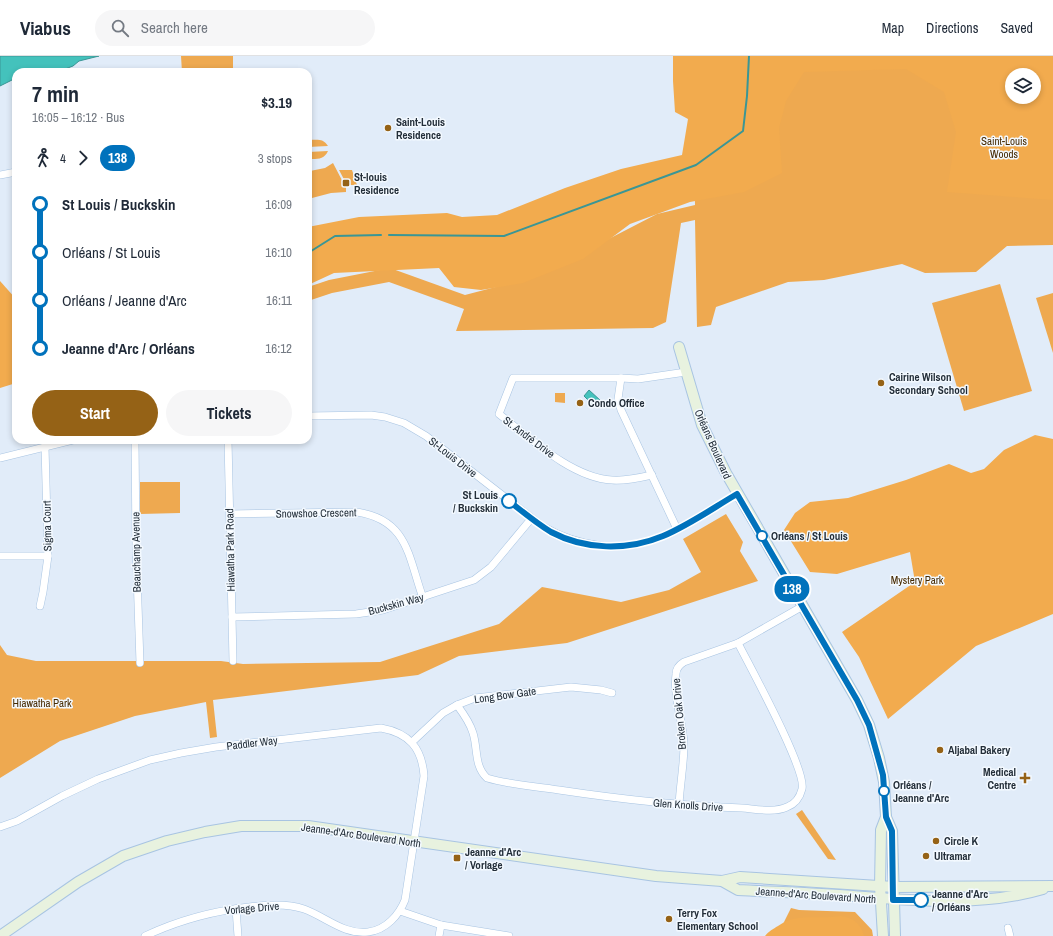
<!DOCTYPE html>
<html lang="en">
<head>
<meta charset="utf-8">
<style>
  body { margin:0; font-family:"Archivo Narrow",sans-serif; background:#f6f6f7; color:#1f2937; height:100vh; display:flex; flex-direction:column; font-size:15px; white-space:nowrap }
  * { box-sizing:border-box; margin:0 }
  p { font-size:13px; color:#747a83 }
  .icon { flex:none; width:22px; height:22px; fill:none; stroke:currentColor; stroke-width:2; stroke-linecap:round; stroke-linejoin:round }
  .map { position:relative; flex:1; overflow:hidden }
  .details { position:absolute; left:12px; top:12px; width:300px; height:376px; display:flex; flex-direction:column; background:#fff; border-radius:12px; box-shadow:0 2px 6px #0003 }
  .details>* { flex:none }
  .badge { padding:0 8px; border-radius:13px; font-size:14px; line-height:26px }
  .controls { position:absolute; left:1005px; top:12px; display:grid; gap:8px }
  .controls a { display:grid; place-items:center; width:36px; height:36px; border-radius:50%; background:#fff; box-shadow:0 2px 6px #0003; font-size:20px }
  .map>.badge { position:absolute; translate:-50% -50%; box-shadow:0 0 0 2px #fff }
  .legs { display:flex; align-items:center; gap:6px; height:44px; padding:0 20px; font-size:13px }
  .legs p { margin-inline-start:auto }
  .head { display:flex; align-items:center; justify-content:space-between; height:68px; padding:0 20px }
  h1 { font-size:22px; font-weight:700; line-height:30px }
  .cta { display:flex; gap:8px; margin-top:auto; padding:8px 20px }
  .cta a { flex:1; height:46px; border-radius:24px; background:#956216; color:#fff; font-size:16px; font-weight:700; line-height:46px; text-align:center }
  .cta a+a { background:#f6f6f7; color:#1f2937 }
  ul { padding:0 20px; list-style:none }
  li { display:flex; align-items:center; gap:14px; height:48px; font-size:15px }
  li i { display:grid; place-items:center; width:6px; height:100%; margin:0 5px; background:currentColor }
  li i::after { content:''; width:10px; height:10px; margin:-5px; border:3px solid; border-radius:50%; background:#fff }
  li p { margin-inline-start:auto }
  li:first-child i { background:linear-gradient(#0000 50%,currentColor 0) }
  li:last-child i { background:linear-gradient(currentColor 50%,#0000 0) }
  header { display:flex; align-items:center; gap:24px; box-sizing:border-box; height:56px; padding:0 20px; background:#fff; border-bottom:1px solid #e0e1e3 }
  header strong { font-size:19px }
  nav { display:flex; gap:22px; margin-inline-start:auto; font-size:14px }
  .search { width:280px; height:36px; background:#f6f6f7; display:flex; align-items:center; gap:10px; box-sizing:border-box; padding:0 14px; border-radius:22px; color:#747a83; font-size:15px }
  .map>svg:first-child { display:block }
</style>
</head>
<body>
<header>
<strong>Viabus</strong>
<div class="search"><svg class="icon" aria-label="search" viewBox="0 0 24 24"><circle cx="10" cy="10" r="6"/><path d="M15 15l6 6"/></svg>Search here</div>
<nav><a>Map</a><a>Directions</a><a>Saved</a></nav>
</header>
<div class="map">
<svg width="1053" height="880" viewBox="0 0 1053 880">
  <rect width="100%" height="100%" fill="#e1ecf9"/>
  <g fill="#eea950" fill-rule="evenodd">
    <path d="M181 0H233V16H182Z"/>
    <path d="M1053 0V189L1007 190 976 216 925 217 902 208 824 224 788 226 716 251 711 269 697 271 695 164 681 167 666 266 653 272 456 275 464 253 389 226 332 237 308 245V231L329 224 390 212 465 239 537 220 657 158 695 149 693 41 673 23ZM1012 19H1034V41H1012Z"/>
    <path d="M308 84C317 84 323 82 328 90L308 91Z"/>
    <path d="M328 95C324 104 317 103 308 103V96Z"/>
    <path d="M333 107 346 132V136L331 137 312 142 308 138V119L310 115 325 112Z"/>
    <path d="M339 114H352L357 129H347Z"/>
    <path d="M1000 228 1032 335 964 355 932 247Z"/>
    <path d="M1053 237V297L1036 242Z"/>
    <path d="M555 337H565V347L555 346Z"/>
    <path d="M140 426H180V457L140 458Z"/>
    <path d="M726 458 743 486 740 495 758 525 567 587 459 600 418 619 213 644 217 681 210 682 206 646 135 660 60 685 0 722V589L7 599 36 605H221L243 608 380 606 499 568 542 531 621 546 669 534 701 516 683 483Z"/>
    <path d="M802 754 836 804 828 803 796 758Z"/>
    <path d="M791 852 799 854 855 856 872 874 873 880H777Z"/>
  </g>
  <g fill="#f2ab4e" fill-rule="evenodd">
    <path d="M673 0H1053V144L947 136 956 76 944 36 906 13 804 16 786 45 779 72 782 117 744 136 690 146 630 168 583 203 523 227 481 234 454 231 439 212 334 217 308 229V171L359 161 447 157 462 161 497 159 565 132 621 113 682 99 688 63 675 56 673 25ZM1012 19H1034V41H1012Z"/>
    <path d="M0 225 16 243V327L0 332Z"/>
    <path d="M1035 379 1053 383V558L976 590 888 663 859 601 842 576 915 526 910 496 837 518 810 516 784 474 795 457 810 446 848 442 906 424 949 408 971 417 984 413 1004 394Z"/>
    <path d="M840 860C852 861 861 867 864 880H765C769 875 773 873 778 870 797 856 818 864 840 860Z"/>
  </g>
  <g fill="#44c2bc" stroke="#3a9695">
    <path d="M0 0H99L79 5 73 10 57 16H16V22L0 30Z"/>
    <path d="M589 334 601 345 595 351 584 340Z"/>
  </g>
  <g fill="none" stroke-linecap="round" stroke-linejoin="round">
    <g stroke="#3a9695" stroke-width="2">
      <path d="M389 179 504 180 696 109 743 75 747 40 749 0"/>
      <path d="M308 197 335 180 381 179"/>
    </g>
    <defs>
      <g id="street">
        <path d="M0 119 16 116"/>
        <path d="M621 322 618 343 621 354 677 473"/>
        <path d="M308 360 371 359 385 361 404 367 426 380 542 470C580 492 622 497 663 480 689 469 712 452 737 438"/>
        <path d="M135 384 136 489 140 607"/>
        <path d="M228 384 233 605"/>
        <path d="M0 402 73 384"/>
        <path d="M652 419C639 422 625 425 612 424 572 422 530 382 499 358L513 322H621L638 323 686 316"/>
        <path d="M230 458 357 456C408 464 408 500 423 542"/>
        <path d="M0 500H48"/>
        <path d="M40 550 43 536 48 500 45 391"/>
        <path d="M232 561 356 558 383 554 474 524 491 511 531 463"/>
        <path d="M457 649C463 657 470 667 473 677 478 693 474 710 487 722 510 729 535 730 559 734 619 743 680 750 742 752 756 753 774 757 787 751 795 748 800 741 802 733 807 714 750 611 738 587"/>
        <path d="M412 686 443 657 457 649 475 642 571 631 601 634 612 637"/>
        <path d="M679 749C680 729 684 708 684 688 683 665 673 641 676 618 676 612 679 609 684 606L738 587 803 550"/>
        <path d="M0 771 17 765 62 740 98 723 150 704 181 697 216 691 381 672C409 677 422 692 424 720L405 844C399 859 386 874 368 876 344 879 326 861 304 853 286 847 267 849 249 851 213 855 179 864 145 880"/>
        <path d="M236 853 238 880"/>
        <path d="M400 855 441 869 509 880"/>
        <path d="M1008 872 1010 880"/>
        <path d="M439 880 441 869"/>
      </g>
      <g id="secondary">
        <path d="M679 291 702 369 726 417 857 644 869 669 879 702 884 726 886 761 892 775 895 880"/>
        <path d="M722 825 738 834C776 836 815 837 853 840 915 845 982 851 1043 833"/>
        <path d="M0 880 78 826 123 800 167 785 205 776 241 770H308L656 820 722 825 740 821 894 831 1053 830"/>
        <path d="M883 880 880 830 881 774 886 761"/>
      </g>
    </defs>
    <use href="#street" stroke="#a8c4e2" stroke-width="8"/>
    <use href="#secondary" stroke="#a8c4e2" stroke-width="12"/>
    <use href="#street" stroke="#fff" stroke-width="7"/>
    <use href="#secondary" stroke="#e8f2df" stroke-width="10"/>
  </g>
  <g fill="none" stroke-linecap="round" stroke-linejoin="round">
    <defs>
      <path id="line-1" d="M509 445C523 456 536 467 551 476 585 494 627 495 663 480 689 469 713 452 737 438L857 644 869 669 883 719 886 761 892 775 893 844H921"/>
    </defs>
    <use href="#line-1" stroke="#fff" stroke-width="9"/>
    <use href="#line-1" stroke="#0072bc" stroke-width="6"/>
  </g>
  <g fill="#956216" stroke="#f3f9ff" stroke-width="1.5">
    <circle cx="388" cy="72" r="4"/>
    <rect x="342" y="123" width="8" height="8" rx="2"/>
    <circle cx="881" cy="327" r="4"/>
    <circle cx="580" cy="347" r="4"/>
    <circle cx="940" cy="694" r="4"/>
    <path d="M1023 716h4v4h4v4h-4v4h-4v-4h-4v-4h4z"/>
    <circle cx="936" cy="785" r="4"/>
    <circle cx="926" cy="800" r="4"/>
    <rect x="453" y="798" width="8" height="8" rx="2"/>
    <circle cx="669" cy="863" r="4"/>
  </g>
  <g fill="#fff" stroke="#0072bc" stroke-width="2">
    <circle cx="509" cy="445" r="7"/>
    <circle cx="762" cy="480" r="5"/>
    <circle cx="884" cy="735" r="5"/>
    <circle cx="921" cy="844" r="7"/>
  </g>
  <g text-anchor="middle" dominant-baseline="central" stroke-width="3" stroke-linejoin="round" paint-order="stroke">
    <g font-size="11" font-weight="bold" fill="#232e39" stroke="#f3f9ff" text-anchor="start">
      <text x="396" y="66">Saint-Louis<tspan x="396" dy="13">Residence</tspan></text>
      <text x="354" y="121">St-louis<tspan x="354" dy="13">Residence</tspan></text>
      <text x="889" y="321">Cairine Wilson<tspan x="889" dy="13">Secondary School</tspan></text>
      <text x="588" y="347">Condo Office</text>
      <text x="948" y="694">Aljabal Bakery</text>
      <text x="1016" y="716" text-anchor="end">Medical<tspan x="1016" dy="13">Centre</tspan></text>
      <text x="944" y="785">Circle K</text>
      <text x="465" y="796">Jeanne d'Arc<tspan x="465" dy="13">/ Vorlage</tspan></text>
      <text x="934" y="800">Ultramar</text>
      <text x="677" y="857">Terry Fox<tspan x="677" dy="13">Elementary School</tspan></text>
    </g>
    <g font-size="11" fill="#462a02" stroke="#f3f9ff">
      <text x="1004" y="85">Saint-Louis<tspan x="1004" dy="13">Woods</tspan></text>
      <text x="917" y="524">Mystery Park</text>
      <text x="42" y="647">Hiawatha Park</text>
    </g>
    <g font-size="11" fill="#232e39" stroke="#f3f9ff">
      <text transform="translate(529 381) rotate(37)">St. André Drive</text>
      <text transform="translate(713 388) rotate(66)">Orléans Boulevard</text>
      <text transform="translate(453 401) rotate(38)">St-Louis Drive</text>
      <text transform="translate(316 457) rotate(-1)">Snowshoe Crescent</text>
      <text transform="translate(47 470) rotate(-91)">Sigma Court</text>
      <text transform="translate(230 494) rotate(-91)">Hiawatha Park Road</text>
      <text transform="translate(136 496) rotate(-91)">Beauchamp Avenue</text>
      <text transform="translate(396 548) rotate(-15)">Buckskin Way</text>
      <text transform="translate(505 639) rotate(-8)">Long Bow Gate</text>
      <text transform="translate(679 658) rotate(-95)">Broken Oak Drive</text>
      <text transform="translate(252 687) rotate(-7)">Paddler Way</text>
      <text transform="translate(688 749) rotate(4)">Glen Knolls Drive</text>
      <text transform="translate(361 779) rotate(8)">Jeanne-d'Arc Boulevard North</text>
      <text transform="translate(816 839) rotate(4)">Jeanne-d'Arc Boulevard North</text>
      <text transform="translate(252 852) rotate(-5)">Vorlage Drive</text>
    </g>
    <g font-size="11" font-weight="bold" fill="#232e39" stroke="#f3f9ff" text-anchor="start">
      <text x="498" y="439" text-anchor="end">St Louis<tspan x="498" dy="13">/ Buckskin</tspan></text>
      <text x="771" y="480">Orléans / St Louis</text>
      <text x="893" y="729">Orléans /<tspan x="893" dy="13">Jeanne d'Arc</tspan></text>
      <text x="932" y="838">Jeanne d'Arc<tspan x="932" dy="13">/ Orléans</tspan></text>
    </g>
  </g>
</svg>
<div class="controls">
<a><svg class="icon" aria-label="layers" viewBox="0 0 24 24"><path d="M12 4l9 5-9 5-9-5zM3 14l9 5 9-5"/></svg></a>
</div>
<b class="badge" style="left:792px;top:533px;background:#0072bc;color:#fff">138</b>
<section class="details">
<div class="head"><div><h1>7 min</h1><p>16:05 – 16:12 · Bus</p></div><b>$3.19</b></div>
<div class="legs"><svg class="icon" aria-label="walk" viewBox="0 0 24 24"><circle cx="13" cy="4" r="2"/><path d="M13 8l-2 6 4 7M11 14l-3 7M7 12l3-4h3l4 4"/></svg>4<svg class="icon" aria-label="forward" viewBox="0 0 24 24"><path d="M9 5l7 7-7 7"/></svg><b class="badge" style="background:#0072bc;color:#fff">138</b><p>3 stops</p></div>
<ul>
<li><i style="color:#0072bc"></i><b>St Louis / Buckskin</b><p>16:09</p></li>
<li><i style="color:#0072bc"></i><span>Orléans / St Louis</span><p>16:10</p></li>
<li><i style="color:#0072bc"></i><span>Orléans / Jeanne d'Arc</span><p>16:11</p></li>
<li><i style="color:#0072bc"></i><b>Jeanne d'Arc / Orléans</b><p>16:12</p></li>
</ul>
<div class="cta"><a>Start</a><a>Tickets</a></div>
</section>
</div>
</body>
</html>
